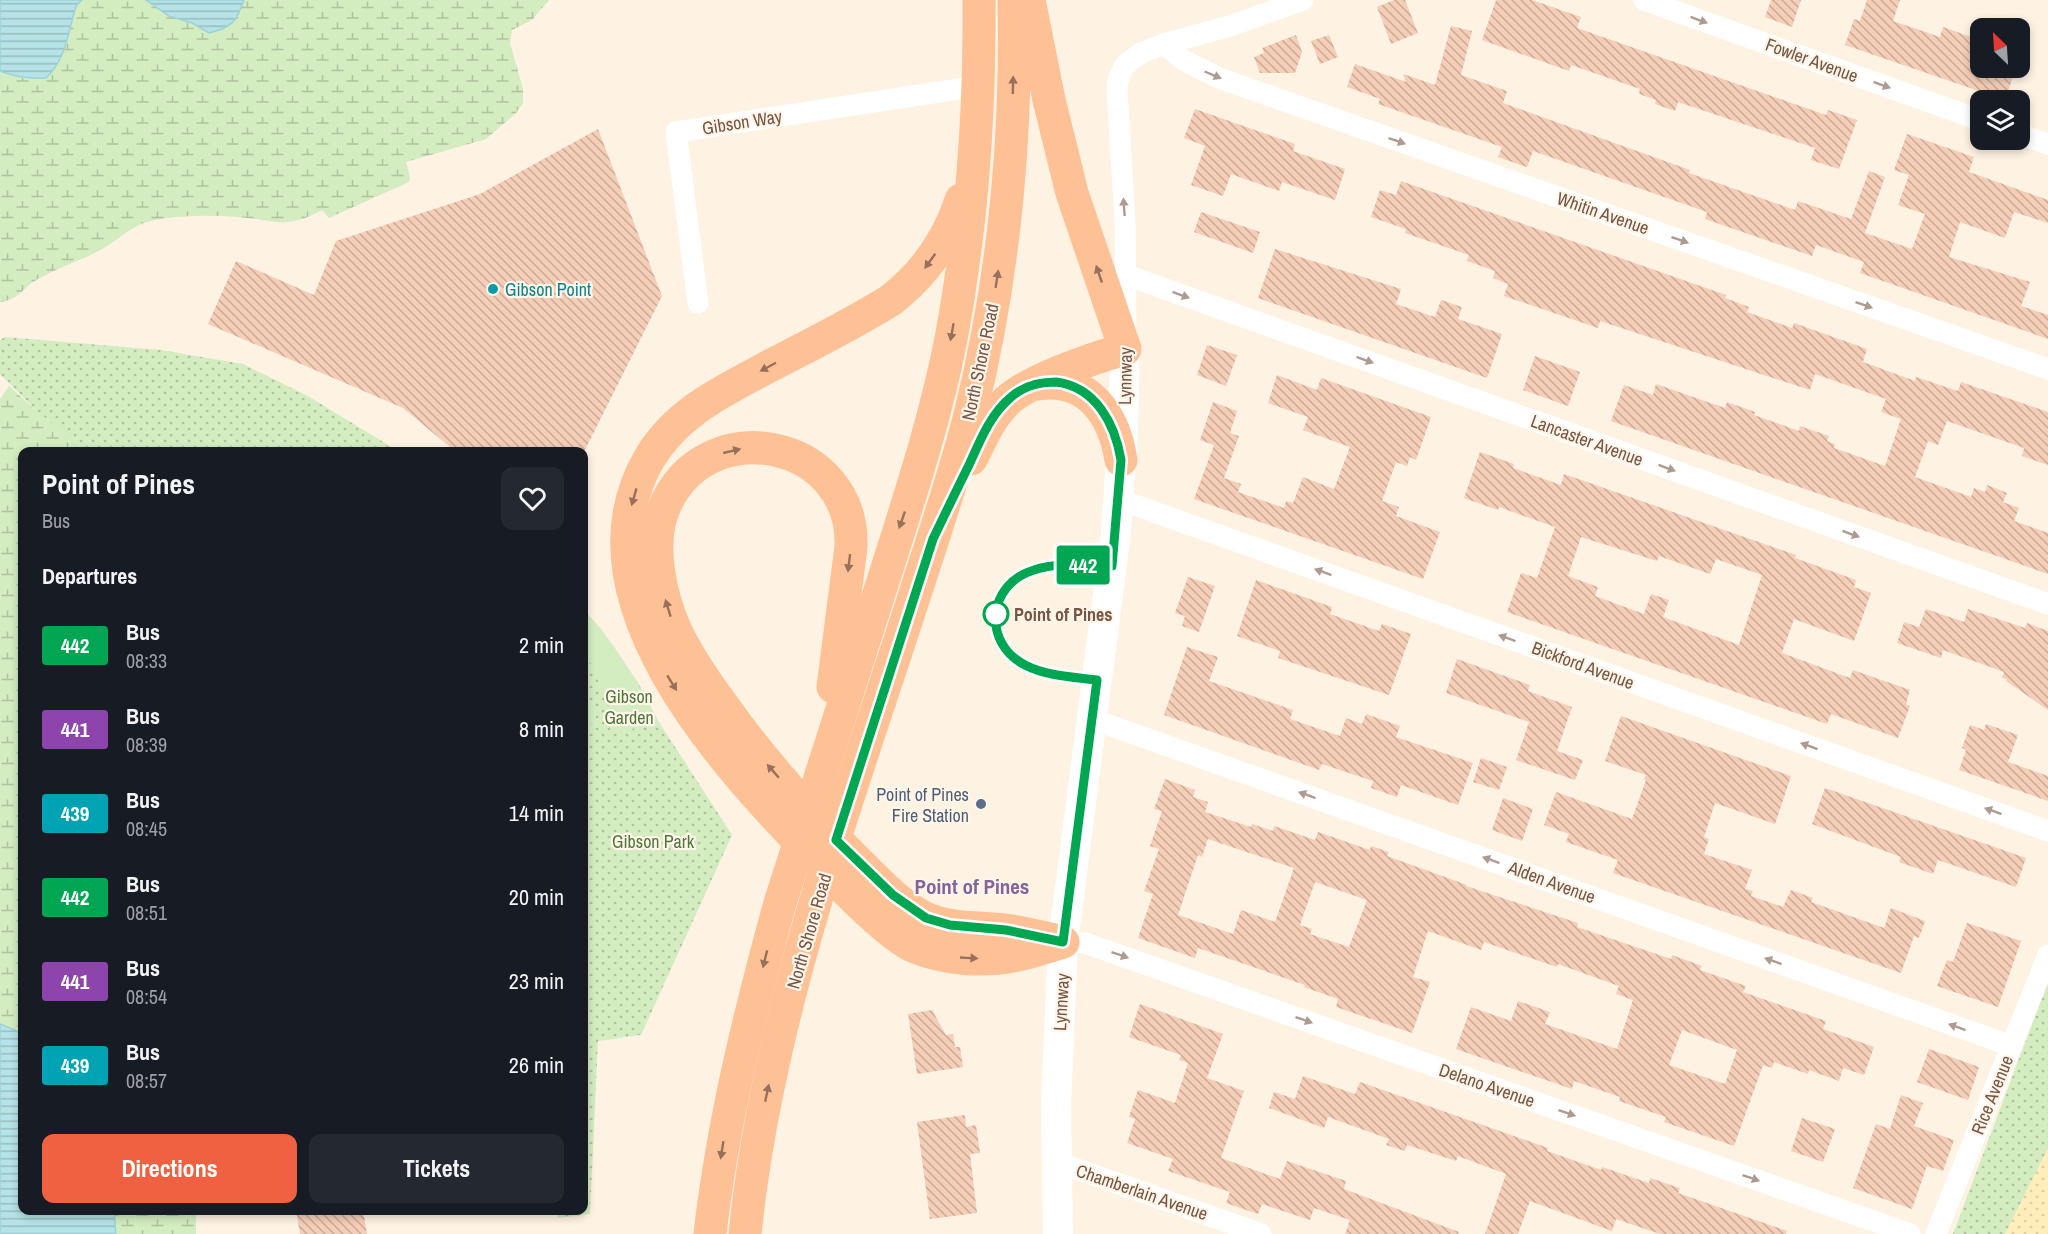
<!DOCTYPE html>
<html lang="en">
<head>
<meta charset="utf-8">
<style>
  body { margin:0; font-family:"Archivo Narrow",sans-serif; background:#242831; color:#f1f3f6; height:100vh; display:flex; flex-direction:column; font-size:22px; white-space:nowrap }
  * { box-sizing:border-box; margin:0 }
  p { font-size:20px; color:#9ea1a6 }
  .icon { flex:none; width:33px; height:33px; fill:none; stroke:currentColor; stroke-width:2; stroke-linecap:round; stroke-linejoin:round }
  .map { position:relative; flex:1; overflow:hidden }
  .details { position:absolute; left:18px; top:447px; width:570px; height:768px; display:flex; flex-direction:column; background:#171b24; border-radius:12px; box-shadow:0 3px 9px #0003 }
  .details>* { flex:none }
  .badge { padding:0 12px; border-radius:4px; font-size:21px; line-height:39px }
  .needle { width:39px; rotate:335deg }
  .fabs { position:absolute; left:1970px; top:18px; display:grid; gap:12px }
  .fabs a { display:grid; place-items:center; width:60px; height:60px; border-radius:12px; background:#171b24; box-shadow:0 3px 9px #0003; font-size:30px }
  .map>.badge { position:absolute; translate:-50% -50%; box-shadow:0 0 0 3px #fff }
  h2 { padding:0 24px; font-size:22px; line-height:54px }
  .round { display:grid; place-items:center; flex:none; width:63px; height:63px; border-radius:12px; background:#242831 }
  .overview { display:flex; align-items:center; justify-content:space-between; height:102px; padding:0 24px }
  h1 { font-size:28px; font-weight:800; line-height:45px }
  .primary-button { display:flex; gap:12px; margin-top:auto; padding:12px 24px }
  .primary-button a { flex:1; height:69px; border-radius:12px; background:#ef6140; color:#fff; font-size:24px; font-weight:800; line-height:69px; text-align:center }
  .primary-button a+a { background:#242831; color:#f1f3f6 }
  ul { padding:0; list-style:none }
  li { display:flex; align-items:center; gap:18px; height:84px; padding:0 24px }
  li div { flex:1 }
  li b { display:block; font-size:22px }
  li em { font-style:normal }
  li .badge { min-width:66px; font-weight:700; text-align:center }
  .map>svg:first-child { display:block }
</style>
</head>
<body>
<div class="map">
<svg width="2048" height="1234" viewBox="0 0 2048 1234">
  <defs>
    <pattern id="grass-dots" width="8" height="8" patternUnits="userSpaceOnUse" patternTransform="scale(1.5)"><rect width="8" height="8" fill="#d3ecc0"/><path d="M2 2h.1M6 6h.1" fill="none" stroke="#b0c29e" stroke-width="1.8" stroke-linecap="round"/></pattern>
    <pattern id="wetland-marsh" width="20" height="14" patternUnits="userSpaceOnUse" patternTransform="scale(1.5)"><rect width="20" height="14" fill="#d3ecc0"/><path d="M1 5h8M5 5V1M11 12h8M15 12V8" fill="none" stroke="#b0c29e"/></pattern>
    <pattern id="sand-dots" width="8" height="8" patternUnits="userSpaceOnUse" patternTransform="scale(1.5)"><rect width="8" height="8" fill="#feb"/><path d="M2 2h.1M6 6h.1" fill="none" stroke="#decea2" stroke-width="1.8" stroke-linecap="round"/></pattern>
    <pattern id="water-rules" width="6" height="5" patternUnits="userSpaceOnUse" patternTransform="scale(1.5)"><rect width="6" height="5" fill="#b6e3e8"/><path d="M0 2.5h6" fill="none" stroke="#99bbbe"/></pattern>
    <pattern id="building-back-hatch" width="6" height="6" patternUnits="userSpaceOnUse" patternTransform="scale(1.5)"><rect width="6" height="6" fill="#f5ceb8"/><path d="M-1 5l2 2M0 0l6 6M5-1l2 2" fill="none" stroke="#cbaa97"/></pattern>
  </defs>
  <rect width="100%" height="100%" fill="#fef2e2"/>
  <g fill="url(#grass-dots)">
    <path d="M5 337 161 350 243 364 306 395 398 451H81L79 444 39 413 0 374V340Z"/>
    <path d="M584 610 601 629 639 684 657 719 732 835 641 1035 598 1041 590 1214 558 1218 556 1211 584 1210Z"/>
    <path d="M2048 982V1234H1953Z"/>
  </g>
  <g fill="url(#wetland-marsh)">
    <path d="M82 0H146L169 16 192 23 209 33 236 16 244 0H549L532 20 512 30 510 43 523 89V103L516 113 486 139 406 162 410 177 409 182 329 218 322 210C286 230 275 220 238 217 208 215 176 215 147 222 129 227 120 239 104 248 83 260 59 267 38 279 22 288 19 300 0 302V71C15 77 29 79 46 78 66 60 69 31 76 6Z"/>
    <path d="M9 386 39 413 79 444 81 451 22 452V1033L0 1024V399Z"/>
    <path d="M114 1211H196V1234H116Z"/>
  </g>
  <path fill="url(#sand-dots)" d="M2048 1148V1234H2005Z"/>
  <g fill="#d3ecc0">
    <path d="M584 610C614 642 637 680 657 719L620 734 584 647Z"/>
    <path d="M584 688 597 721 584 727Z"/>
  </g>
  <g fill="url(#water-rules)" stroke="#9bd3db" stroke-width="1.5">
    <path d="M0 0H82L76 6C68 32 66 60 46 78 29 79 15 77 0 71Z"/>
    <path d="M146 0H244C236 23 232 27 209 33L192 23 169 16Z"/>
    <path d="M0 1024 22 1033V1210L114 1211 116 1234H0Z"/>
  </g>
  <g fill="url(#building-back-hatch)" fill-rule="evenodd">
    <path d="M1394 0H1405L1418 33 1391 44 1377 7Z"/>
    <path d="M1496 0H1532L1581 17 1577 28 1826 115 1828 110 1857 120 1839 169 1811 160 1815 148 1678 102 1675 111 1655 104 1656 100 1639 94 1640 89 1571 65 1569 71 1482 40Z"/>
    <path d="M1771 0H1801L1792 27 1765 17Z"/>
    <path d="M1867 0H1900L1893 21 1940 37 1943 27 1980 40V68H2016L2005 100 1845 45 1854 19 1860 21Z"/>
    <path d="M1451 26 1472 31 1461 75 1507 91 1503 103 1690 170 1689 173 1795 210 1798 201 1851 219 1869 171 1885 177 1865 233 1912 249 1925 214 1898 205 1909 175 1894 170 1907 134 1974 157 1969 172 2048 200V223L2014 212 2005 238 1960 222 1949 257 2030 282 2021 306 2048 315V339L1860 273 1864 262 1816 245 1812 256 1705 219 1707 212 1533 151 1527 167 1498 157 1502 147 1378 104 1380 99 1347 87 1355 64 1406 82 1403 74 1435 85Z"/>
    <path d="M1296 35 1302 52 1295 73H1260L1254 57 1264 53 1262 48Z"/>
    <path d="M1329 35 1338 57 1320 64 1311 41Z"/>
    <path d="M1195 109 1295 144 1293 151 1345 169 1335 200 1282 182 1279 191 1231 174 1223 196 1191 185 1205 146 1184 138Z"/>
    <path d="M598 129 662 296 584 452H456L403 408 208 324 236 261 314 295 336 241 480 194Z"/>
    <path d="M1401 181 1726 295 1725 298 1749 307 1747 312 1792 328 1794 323 1867 349 1863 362 1915 381 1916 377 1958 391 1961 382 2048 412V465L2022 456 2024 448 1947 421 1938 445 1928 441 1915 477 1971 497 1974 488 1985 492 1987 485 2007 493 2003 502 2019 508 2014 521 2048 533V574L1611 421 1624 385 1653 395 1656 384 1725 408 1727 402 1755 412 1754 415 1799 431 1800 426 1829 436 1827 441 1835 444 1834 448 1885 466 1901 419 1881 412 1886 399 1815 374 1810 390 1600 321 1598 328 1504 296 1508 284 1493 278 1495 271 1467 261 1469 255 1405 233 1406 229 1371 217 1380 190 1396 195Z"/>
    <path d="M1201 212 1260 232 1253 253 1194 232Z"/>
    <path d="M1275 249 1401 289 1396 304 1435 317 1441 300 1462 307 1458 319 1502 334 1487 378 1258 298Z"/>
    <path d="M1207 345 1237 355 1226 386 1197 375Z"/>
    <path d="M1535 356 1580 372 1568 406 1523 390Z"/>
    <path d="M1277 375 1317 390 1321 378 1431 417 1416 460 1410 457 1407 466 1396 462 1382 501 1399 507 1396 516 1440 532 1423 579 1194 499 1214 445 1200 440 1213 402 1237 411 1230 433 1239 436 1224 478 1241 484 1238 492 1284 508 1286 501 1293 503 1303 477 1334 489 1350 447 1303 430 1308 417 1268 403Z"/>
    <path d="M1480 452 1514 464 1513 468 1561 485 1564 474 1796 555 1795 558 1856 580 1854 587 1871 593 1854 641 1794 619 1782 653 1850 678 1853 670 1910 690 1906 704 1910 706 1898 738 1831 714 1827 724 1507 612 1521 573 1537 578 1555 527 1499 507 1498 510 1464 498ZM1581 537 1657 561 1659 556 1710 574 1716 559 1762 575 1739 645 1663 617 1669 600 1651 594 1644 614 1595 596 1598 587 1568 576Z"/>
    <path d="M1188 577 1215 586 1199 632 1182 626 1185 616 1175 613Z"/>
    <path d="M1256 580 1332 607 1330 614 1379 631 1382 624 1411 634 1389 695 1278 658 1280 651 1237 636Z"/>
    <path d="M1926 609 1964 622 1968 609 2025 628 2027 623 2048 631V710L2006 681 2007 679 2002 678 2004 672 1943 650 1941 658 1897 643 1904 622 1919 627Z"/>
    <path d="M1187 647 1218 657 1209 681 1293 710 1290 719 1340 736 1346 718 1362 724 1366 714 1400 726 1396 737 1473 763 1458 805 1401 785 1397 797 1371 788 1373 781 1322 764 1319 770 1164 715Z"/>
    <path d="M1457 659 1530 685 1528 691 1572 707 1557 751 1583 760 1575 780 1516 760 1529 722 1446 693Z"/>
    <path d="M1621 716 1791 776 1775 824 1715 803 1704 837 1709 839 1704 854 1752 870 1745 889 1753 891 1751 896 1783 907 1791 890 1813 898 1811 902 1884 928 1891 908 1925 921 1919 938 1914 936 1901 973 1613 873 1618 860 1566 842 1569 834 1544 825 1556 792 1632 819 1646 780 1644 779 1646 775 1605 761Z"/>
    <path d="M1986 724 2018 735 2008 762 2048 776V801L1959 770 1966 750 1962 748 1970 725 1984 730Z"/>
    <path d="M1481 758 1507 767 1499 790 1473 782Z"/>
    <path d="M1165 779 1195 790 1193 797 1208 802 1205 812 1251 827 1252 824 1273 831 1274 826 1315 840 1318 832 1370 850 1371 846 1389 852 1387 856 1467 885 1466 886 1578 923 1577 927 1671 959 1672 955 1702 966 1700 970 1746 986 1743 992 1826 1021 1823 1029 1874 1047 1864 1075 1843 1068 1839 1081 1809 1070 1808 1074 1774 1062 1772 1068 1763 1065 1734 1146 1664 1122 1666 1117 1619 1101 1620 1097 1574 1081 1572 1089 1456 1049 1471 1007 1511 1021 1518 1001 1550 1012 1545 1024 1617 1049 1633 1000 1616 994 1619 986 1558 964 1557 967 1484 942 1481 950 1428 931 1413 977 1430 982 1412 1033 1336 1007 1338 999 1304 987 1305 985 1198 948 1195 958 1138 938 1153 894 1144 891 1159 849 1150 846 1162 811 1154 809ZM1208 839 1294 868 1275 922 1241 910 1233 934 1178 915 1198 855 1202 857ZM1315 882 1367 900 1349 947 1310 934 1312 929 1300 925ZM1682 1030 1737 1050 1725 1084 1669 1065Z"/>
    <path d="M1825 788 2026 858 2016 887 1938 860 1933 874 1899 862 1901 857 1812 824Z"/>
    <path d="M1503 798 1533 809 1522 841 1492 830Z"/>
    <path d="M1967 923 2021 941 1998 1007 1937 986 1947 960 1953 962Z"/>
    <path d="M1140 1004 1223 1034 1207 1078 1244 1091 1221 1158 1280 1179 1287 1161 1346 1181 1344 1189 1459 1232 1458 1234H1345L1350 1220 1314 1208 1310 1220 1262 1204 1258 1214 1226 1203 1230 1192 1168 1171 1173 1159 1127 1143 1135 1119 1129 1117 1138 1090 1175 1103 1188 1063 1179 1060 1181 1055 1129 1037Z"/>
    <path d="M932 1010 946 1035 953 1034 955 1047H960L963 1067 917 1074 908 1014Z"/>
    <path d="M1929 1049 1979 1067 1968 1100 1917 1082Z"/>
    <path d="M1303 1076 1355 1094 1360 1082 1548 1148 1547 1151 1601 1170 1602 1167 1649 1183 1650 1178 1680 1188 1678 1193 1787 1231 1786 1234H1660L1616 1219 1612 1231 1530 1201 1518 1234H1485L1506 1174 1458 1156 1456 1161 1407 1145 1405 1151 1386 1145 1389 1139 1328 1117 1324 1128 1269 1108 1274 1092 1295 1099Z"/>
    <path d="M1901 1095 1923 1103 1914 1126 1954 1140 1943 1171 1927 1166 1912 1209 1853 1188 1876 1124 1890 1129Z"/>
    <path d="M965 1115 966 1127 976 1125 980 1153 970 1154 977 1213 930 1219 917 1122Z"/>
    <path d="M1802 1118 1835 1129 1823 1162 1791 1151Z"/>
    <path d="M296 1210H363L367 1234H300Z"/>
  </g>
  <g fill="none" stroke-linecap="round" stroke-linejoin="round">
    <g stroke="#fff" stroke-width="21">
      <path d="M1644 0 1980 120"/>
      <path d="M1164 44 1183 60 1219 78 2048 369"/>
      <path d="M2019 134 2048 144"/>
      <path d="M1126 275 2048 604"/>
      <path d="M698 303 676 132 979 86"/>
      <path d="M1126 327 1125 220 1117 91 1118 80 1125 65 1141 53 1164 44 1230 26 1303 0"/>
      <path d="M1118 499 2048 831"/>
      <path d="M1092 719 2012 1046"/>
      <path d="M1063 942 1085 943 1910 1234"/>
      <path d="M1057 1162 1261 1234"/>
      <path d="M1936 1234 2048 955"/>
    </g>
    <path stroke="#fff" stroke-width="30" d="M1058 1234 1056 1104 1063 942 1116 532 1123 432 1125 349"/>
    <g stroke="#fec196" stroke-width="33">
      <path d="M961 200C948 241 924 274 891 300 851 325 808 346 766 368 721 392 676 413 649 459 569 598 724 764 814 857 839 884 864 910 893 933 900 938 907 944 915 947 944 959 982 962 1013 956 1030 953 1047 947 1063 942"/>
      <path d="M1038 384C1088 376 1114 415 1121 460"/>
      <path d="M971 459C981 440 989 419 1004 404 1025 381 1094 358 1125 349L1072 193 1049 100 1029 0"/>
      <path d="M833 687 851 547C855 439 705 409 664 508 649 544 660 594 675 629 688 657 706 683 724 707 763 762 809 813 856 860 877 880 897 903 923 917 947 929 978 927 1004 930 1022 932 1041 937 1059 941"/>
      <path d="M710 1234C723 1121 750 1012 780 903 815 795 849 686 884 578 909 499 935 421 951 339 972 227 980 114 979 0"/>
      <path d="M745 1234C767 1017 846 807 913 600 933 538 955 475 971 411 1004 277 1017 138 1014 0"/>
    </g>
  </g>
  <defs><path id="oneway-solid" d="M-6-.8H1V-3.2L6.5 0L1 3.2V.8H-6Z" transform="scale(1.5)"/></defs>
  <g fill="#ad9a91">
    <use href="#oneway-solid" transform="translate(1699 20) rotate(20)"/>
    <use href="#oneway-solid" transform="translate(1213 75) rotate(23)"/>
    <use href="#oneway-solid" transform="translate(1882 85) rotate(20)"/>
    <use href="#oneway-solid" transform="translate(1397 141) rotate(19)"/>
    <use href="#oneway-solid" transform="translate(1124 207) rotate(-94)"/>
    <use href="#oneway-solid" transform="translate(1680 240) rotate(19)"/>
    <use href="#oneway-solid" transform="translate(1181 295) rotate(20)"/>
    <use href="#oneway-solid" transform="translate(1864 305) rotate(19)"/>
    <use href="#oneway-solid" transform="translate(1365 360) rotate(20)"/>
    <use href="#oneway-solid" transform="translate(1667 468) rotate(20)"/>
    <use href="#oneway-solid" transform="translate(1851 534) rotate(20)"/>
    <use href="#oneway-solid" transform="translate(1323 572) rotate(-160)"/>
    <use href="#oneway-solid" transform="translate(1507 638) rotate(-160)"/>
    <use href="#oneway-solid" transform="translate(1809 746) rotate(-160)"/>
    <use href="#oneway-solid" transform="translate(1307 795) rotate(-160)"/>
    <use href="#oneway-solid" transform="translate(1993 811) rotate(-160)"/>
    <use href="#oneway-solid" transform="translate(1491 860) rotate(-160)"/>
    <use href="#oneway-solid" transform="translate(1120 955) rotate(19)"/>
    <use href="#oneway-solid" transform="translate(1773 961) rotate(-160)"/>
    <use href="#oneway-solid" transform="translate(1304 1020) rotate(19)"/>
    <use href="#oneway-solid" transform="translate(1957 1027) rotate(-160)"/>
    <use href="#oneway-solid" transform="translate(1567 1113) rotate(19)"/>
    <use href="#oneway-solid" transform="translate(1751 1178) rotate(19)"/>
  </g>
  <g fill="#99715b">
    <use href="#oneway-solid" transform="translate(1013 85) rotate(-89)"/>
    <use href="#oneway-solid" transform="translate(930 261) rotate(126)"/>
    <use href="#oneway-solid" transform="translate(1099 274) rotate(-109)"/>
    <use href="#oneway-solid" transform="translate(997 279) rotate(-81)"/>
    <use href="#oneway-solid" transform="translate(952 332) rotate(100)"/>
    <use href="#oneway-solid" transform="translate(768 367) rotate(152)"/>
    <use href="#oneway-solid" transform="translate(732 451) rotate(-13)"/>
    <use href="#oneway-solid" transform="translate(634 497) rotate(106)"/>
    <use href="#oneway-solid" transform="translate(902 520) rotate(109)"/>
    <use href="#oneway-solid" transform="translate(849 563) rotate(97)"/>
    <use href="#oneway-solid" transform="translate(668 608) rotate(-107)"/>
    <use href="#oneway-solid" transform="translate(672 683) rotate(58)"/>
    <use href="#oneway-solid" transform="translate(773 771) rotate(-131)"/>
    <use href="#oneway-solid" transform="translate(969 958) rotate(3)"/>
    <use href="#oneway-solid" transform="translate(765 959) rotate(104)"/>
    <use href="#oneway-solid" transform="translate(767 1093) rotate(-78)"/>
    <use href="#oneway-solid" transform="translate(722 1150) rotate(99)"/>
  </g>
  <g fill="none" stroke-linecap="round" stroke-linejoin="round">
    <defs>
      <path id="line" d="M1056 382C1096 387 1115 424 1121 460L1112 566C1087 565 1058 562 1034 570 987 584 982 643 1025 665 1046 676 1074 677 1097 680L1063 942 1006 930 950 925 926 918 893 895 836 840 933 539C945 514 957 489 969 465 980 441 990 415 1010 398 1023 386 1039 382 1056 382Z"/>
    </defs>
    <use href="#line" stroke="#fff" stroke-width="14"/>
    <use href="#line" stroke="#00a651" stroke-width="9"/>
  </g>
  <circle fill="#0f9aa8" stroke="#fff6ea" stroke-width="2" cx="493" cy="289" r="6"/>
  <circle fill="#fff" stroke="#00a651" stroke-width="3" cx="996" cy="614" r="12"/>
  <circle fill="#5c6f8a" stroke="#fff6ea" stroke-width="2" cx="981" cy="804" r="6"/>
  <g text-anchor="middle" dominant-baseline="central" stroke-width="4.5" stroke-linejoin="round" paint-order="stroke">
    <g font-size="18" fill="#775647" stroke="#fff6ea">
      <text transform="translate(1812 60) rotate(20)">Fowler Avenue</text>
      <text transform="translate(742 122) rotate(-9)">Gibson Way</text>
      <text transform="translate(1603 213) rotate(19)">Whitin Avenue</text>
      <text transform="translate(980 362) rotate(-78)">North Shore Road</text>
      <text transform="translate(1125 376) rotate(-89)">Lynnway</text>
      <text transform="translate(1587 440) rotate(20)">Lancaster Avenue</text>
      <text transform="translate(1583 665) rotate(20)">Bickford Avenue</text>
      <text transform="translate(1552 882) rotate(20)">Alden Avenue</text>
      <text transform="translate(809 931) rotate(-74)">North Shore Road</text>
      <text transform="translate(1061 1002) rotate(-87)">Lynnway</text>
      <text transform="translate(1487 1085) rotate(19)">Delano Avenue</text>
      <text transform="translate(1992 1095) rotate(-68)">Rice Avenue</text>
      <text transform="translate(1142 1192) rotate(19)">Chamberlain Avenue</text>
    </g>
    <g font-size="18" fill="#0d838f" stroke="#fff6ea" text-anchor="start">
      <text x="505" y="289">Gibson Point</text>
    </g>
    <g font-size="18" font-weight="bold" fill="#775647" stroke="#fff6ea" text-anchor="start">
      <text x="1014" y="614">Point of Pines</text>
    </g>
    <g font-size="18" fill="#4f783c" stroke="#fff6ea">
      <text x="629" y="696">Gibson<tspan x="629" dy="21">Garden</tspan></text>
      <text x="653" y="841">Gibson Park</text>
    </g>
    <g font-size="18" fill="#4e5e75" stroke="#fff6ea" text-anchor="end">
      <text x="969" y="794">Point of Pines<tspan x="969" dy="21">Fire Station</tspan></text>
    </g>
    <g font-size="21" font-weight="bold" fill="#86629b" stroke="#fff6ea">
      <text x="972" y="886">Point of Pines</text>
    </g>
  </g>
</svg>
<div class="fabs">
<a><svg class="needle" viewBox="-14 -14 28 28"><path d="M0-13l5 13h-10z" fill="#e53935"/><path d="M0 13l5-13h-10z" fill="#9ea1a6"/></svg></a>
<a><svg class="icon" aria-label="layers" viewBox="0 0 24 24"><path d="M12 4l9 5-9 5-9-5zM3 14l9 5 9-5"/></svg></a>
</div>
<b class="badge" style="left:1083px;top:565px;background:#00a651;color:#fff">442</b>
<section class="details">
<div class="overview"><div><h1>Point of Pines</h1><p>Bus</p></div><a class="round"><svg class="icon" aria-label="heart" viewBox="0 0 24 24"><path d="M12 20l-8-8c-3-5 5-10 8-4 3-6 11-1 8 4z"/></svg></a></div>
<h2>Departures</h2>
<ul>
<li><span class="badge" style="background:#00a651;color:#fff">442</span><div><b>Bus</b><p>08:33</p></div><em>2 min</em></li>
<li><span class="badge" style="background:#8e44ad;color:#fff">441</span><div><b>Bus</b><p>08:39</p></div><em>8 min</em></li>
<li><span class="badge" style="background:#00a3b4;color:#fff">439</span><div><b>Bus</b><p>08:45</p></div><em>14 min</em></li>
<li><span class="badge" style="background:#00a651;color:#fff">442</span><div><b>Bus</b><p>08:51</p></div><em>20 min</em></li>
<li><span class="badge" style="background:#8e44ad;color:#fff">441</span><div><b>Bus</b><p>08:54</p></div><em>23 min</em></li>
<li><span class="badge" style="background:#00a3b4;color:#fff">439</span><div><b>Bus</b><p>08:57</p></div><em>26 min</em></li>
</ul>
<div class="primary-button"><a>Directions</a><a>Tickets</a></div>
</section>
</div>
</body>
</html>
